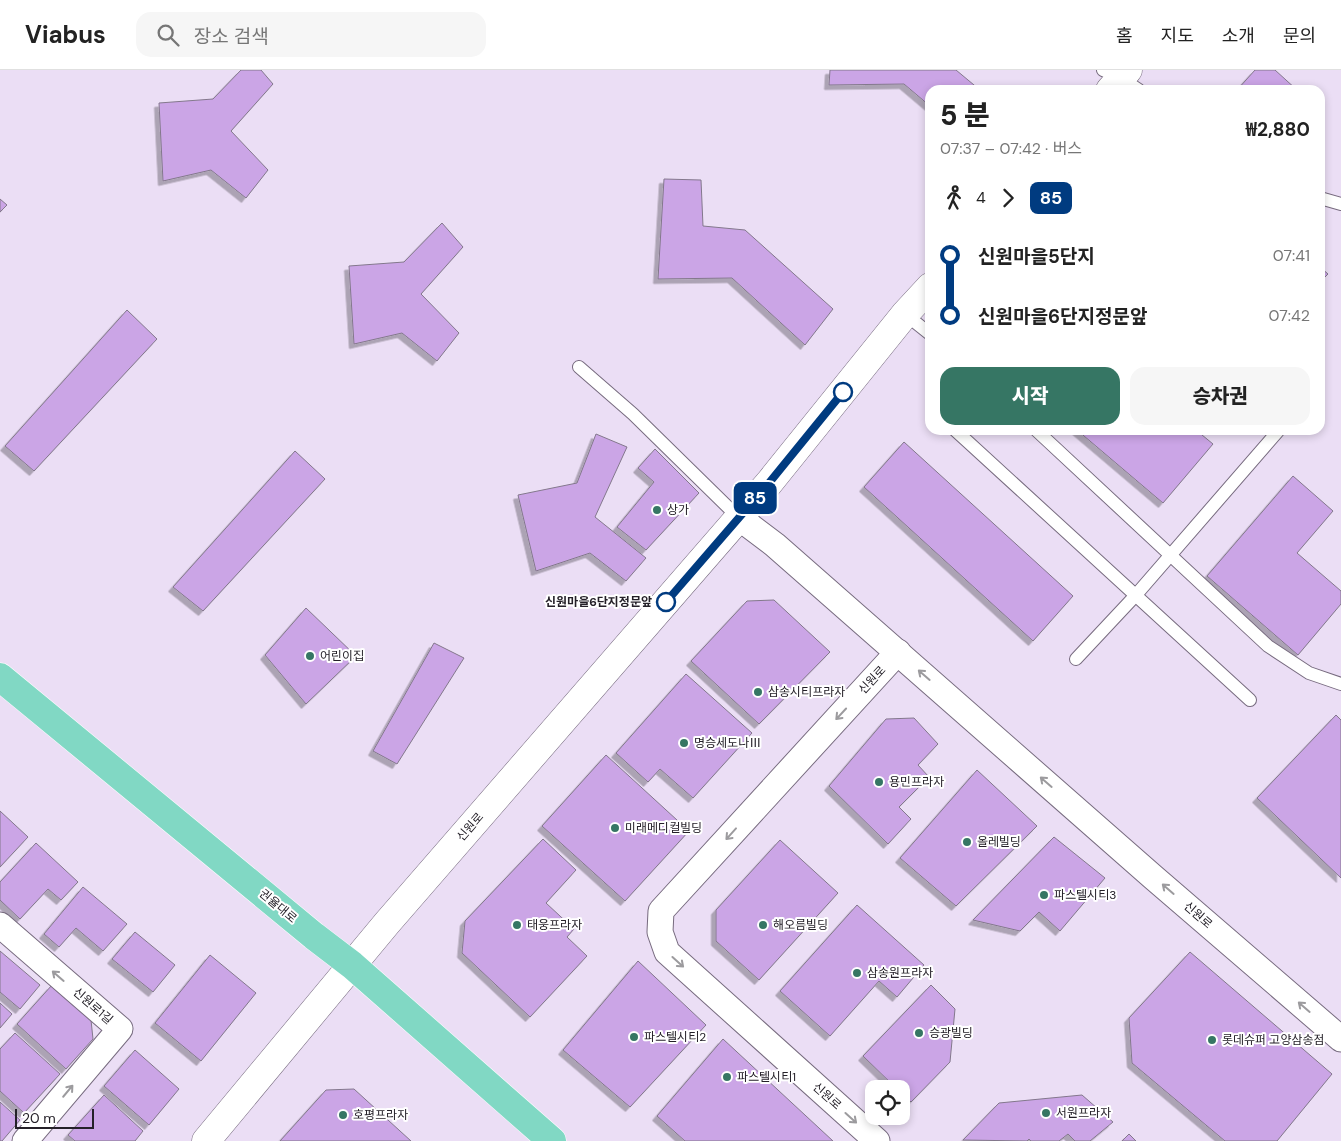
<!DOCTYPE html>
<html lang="ko">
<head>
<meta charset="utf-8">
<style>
  body { margin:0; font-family:"DM Sans","Noto Sans KR",sans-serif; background:#f6f6f6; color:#222; height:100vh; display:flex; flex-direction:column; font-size:19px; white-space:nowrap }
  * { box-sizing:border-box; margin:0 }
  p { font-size:16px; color:#767676 }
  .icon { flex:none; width:28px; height:28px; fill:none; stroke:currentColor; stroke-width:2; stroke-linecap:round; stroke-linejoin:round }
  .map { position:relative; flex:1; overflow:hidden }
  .sheet { position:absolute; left:925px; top:15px; width:400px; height:350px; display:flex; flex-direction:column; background:#fff; border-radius:15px; box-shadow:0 2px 8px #0003 }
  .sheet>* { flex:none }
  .badge { padding:0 10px; border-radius:8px; font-size:18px; line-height:32px }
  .buttons { position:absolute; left:865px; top:1010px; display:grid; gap:10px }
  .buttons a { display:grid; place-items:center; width:45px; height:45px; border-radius:10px; background:#fff; box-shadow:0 2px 8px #0003; font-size:25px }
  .scale { position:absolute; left:15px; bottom:12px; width:79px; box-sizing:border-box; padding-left:5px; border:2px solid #242028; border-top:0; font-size:14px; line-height:18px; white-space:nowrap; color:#242028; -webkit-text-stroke:4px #fff; paint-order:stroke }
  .map>.badge { position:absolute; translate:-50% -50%; box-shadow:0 0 0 2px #fff }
  .legs { display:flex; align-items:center; gap:8px; height:55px; padding:0 15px; font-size:16px }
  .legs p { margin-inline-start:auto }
  .headline { display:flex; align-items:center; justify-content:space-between; height:85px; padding:0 15px }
  h1 { font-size:28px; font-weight:800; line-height:38px }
  .action { display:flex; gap:10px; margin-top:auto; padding:10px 15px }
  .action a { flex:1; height:58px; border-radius:15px; background:#367664; color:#fff; font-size:20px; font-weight:800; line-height:58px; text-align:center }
  .action a+a { background:#f6f6f6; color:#222 }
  ul { padding:0 15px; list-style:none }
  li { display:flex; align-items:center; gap:18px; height:60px; font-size:19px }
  li i { display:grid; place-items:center; width:8px; height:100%; margin:0 6px; background:currentColor }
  li i::after { content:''; width:12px; height:12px; margin:-6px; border:4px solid; border-radius:50%; background:#fff }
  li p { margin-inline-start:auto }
  li:first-child i { background:linear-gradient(#0000 50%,currentColor 0) }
  li:last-child i { background:linear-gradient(currentColor 50%,#0000 0) }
  header { display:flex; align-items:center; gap:30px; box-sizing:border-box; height:70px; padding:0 25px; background:#fff; border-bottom:1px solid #e0e0e0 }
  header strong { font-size:24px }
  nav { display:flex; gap:28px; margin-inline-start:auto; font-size:18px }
  .search { width:350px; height:45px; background:#f6f6f6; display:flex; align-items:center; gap:12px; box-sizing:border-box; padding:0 18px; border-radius:15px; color:#767676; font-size:19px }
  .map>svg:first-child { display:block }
</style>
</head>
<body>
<header>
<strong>Viabus</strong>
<div class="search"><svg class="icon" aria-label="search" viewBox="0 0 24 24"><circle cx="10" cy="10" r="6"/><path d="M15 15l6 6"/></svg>장소 검색</div>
<nav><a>홈</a><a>지도</a><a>소개</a><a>문의</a></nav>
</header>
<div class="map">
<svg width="1341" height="1071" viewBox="0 0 1341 1071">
  <defs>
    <filter id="shadow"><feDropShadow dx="-4.5" dy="4.5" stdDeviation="0" flood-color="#0004"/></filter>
  </defs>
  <rect width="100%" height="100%" fill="#ebdef5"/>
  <g fill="#cba5e6" stroke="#83788c" filter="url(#shadow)">
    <path d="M241 0H261L273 14 231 61 268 100 246 128 211 100 163 111 159 33 213 29Z"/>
    <path d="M830 0H956L980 20H930V36L904 14 829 15Z"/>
    <path d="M1255 0H1275L1297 20H1237Z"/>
    <path d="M664 109 701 110 703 156 745 160 833 239 805 275 732 208 658 209Z"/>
    <path d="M0 129 7 135 0 142Z"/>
    <path d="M442 153 463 177 421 224 459 263 437 291 402 263 354 274 349 196 404 192Z"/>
    <path d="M1320 197 1328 204 1320 212Z"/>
    <path d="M127 240 157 269 34 401 5 376Z"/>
    <path d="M1077 360H1196L1213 374 1163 433Z"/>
    <path d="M596 364 627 377 595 447 646 488 626 511 590 483 536 501 518 425 577 413Z"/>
    <path d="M904 372 1073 526 1033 571 864 417Z"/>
    <path d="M655 379 699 423 646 480 617 457 654 412 638 398Z"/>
    <path d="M295 381 325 409 203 541 173 517Z"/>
    <path d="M1293 406 1333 441 1297 483 1341 521V534L1298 585 1207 506Z"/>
    <path d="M774 530 830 582 759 654 691 591 747 531Z"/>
    <path d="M306 538 356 586 306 634 265 585Z"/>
    <path d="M434 573 464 588 397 694 373 681Z"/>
    <path d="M686 604 752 663 693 728 660 699 648 712 616 683Z"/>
    <path d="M1336 645 1341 650V808L1257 728Z"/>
    <path d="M914 648 938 674 918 695 929 707 899 737 911 749 888 774 829 716 886 649Z"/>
    <path d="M606 685 689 761 625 831 542 756Z"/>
    <path d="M977 700 1037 756 956 836 900 788Z"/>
    <path d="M0 741 28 767 0 797Z"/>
    <path d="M1054 767 1105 808 1060 861 1039 842 1020 861 973 850Z"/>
    <path d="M543 769 576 800 546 833 574 859 567 867 587 886 530 947 462 883 465 851Z"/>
    <path d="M780 770 838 823 759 910 716 871V840Z"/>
    <path d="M36 773 78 812 61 830 48 819 20 849 0 830V812Z"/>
    <path d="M83 817 127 854 103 881 76 858 59 877 44 864Z"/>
    <path d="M857 835 924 895 897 927 879 911 830 966 780 921Z"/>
    <path d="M135 862 175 895 153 922 112 889Z"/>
    <path d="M0 881 40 915 20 939 0 922Z"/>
    <path d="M1190 882 1332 1004 1277 1071H1225L1132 993 1129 948Z"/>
    <path d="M210 885 256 923 201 991 155 953Z"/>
    <path d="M638 891 706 955 630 1037 563 980Z"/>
    <path d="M52 915 91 950 93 969 66 999 17 954Z"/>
    <path d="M931 915 955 939 950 992 911 1032 901 1023V1019H897L863 986Z"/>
    <path d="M0 933 12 944 0 958Z"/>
    <path d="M15 963 60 1004 24 1043 0 1021V979Z"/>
    <path d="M723 969 833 1071H685L657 1046Z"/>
    <path d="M135 980 179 1019 149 1055 104 1016Z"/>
    <path d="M354 1019 411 1071H280L326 1020Z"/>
    <path d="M104 1025 143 1061 135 1071H75L68 1065Z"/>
    <path d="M1082 1025 1113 1052 1090 1071H1075L1068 1064 1059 1071H1031L1029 1069 1027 1071 963 1070 999 1033Z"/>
    <path d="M0 1032 20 1050 2 1071H0Z"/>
    <path d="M1129 1064 1136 1071H1122Z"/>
  </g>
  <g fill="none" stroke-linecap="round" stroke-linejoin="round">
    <defs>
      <g id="lane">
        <path d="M1103 0 1121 8 1139 20"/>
        <path d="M1320 128 1341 134"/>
        <path d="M905 244 930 264"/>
        <path d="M579 297 633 344 738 447"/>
        <path d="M955 360 1250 630"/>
        <path d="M1036 360 1268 576 1309 603 1341 614"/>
        <path d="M1076 589 1135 526 1279 360"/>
      </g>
      <g id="street">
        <path d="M738 447 775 475 1153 807 1341 969"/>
        <path d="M0 855 120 959 25 1071"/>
        <path d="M877 1071 667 882 660 862 661 841 898 582"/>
      </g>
      <g id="secondary">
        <path d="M1110 20 1128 0"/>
        <path d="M206 1071 387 853 769 413 905 244 930 217"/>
      </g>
      <path id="primary" d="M0 607 314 866 352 895 552 1071"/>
    </defs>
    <use href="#lane" stroke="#776b7f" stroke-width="14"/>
    <use href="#street" stroke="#776b7f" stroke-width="27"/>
    <use href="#secondary" stroke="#776b7f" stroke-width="29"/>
    <use href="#primary" stroke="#fff" stroke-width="29"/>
    <use href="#lane" stroke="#fff" stroke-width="12"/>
    <use href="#street" stroke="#fff" stroke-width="25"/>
    <use href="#secondary" stroke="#fff" stroke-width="28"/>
    <use href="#primary" stroke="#81d8c4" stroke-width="28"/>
  </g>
  <defs><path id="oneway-shaft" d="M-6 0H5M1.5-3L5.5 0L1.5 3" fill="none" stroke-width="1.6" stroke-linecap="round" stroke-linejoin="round" transform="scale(1.25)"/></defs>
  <g stroke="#9c9b9e">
    <use href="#oneway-shaft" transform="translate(924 605) rotate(-139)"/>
    <use href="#oneway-shaft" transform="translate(841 644) rotate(133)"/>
    <use href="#oneway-shaft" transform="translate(1046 712) rotate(-139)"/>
    <use href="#oneway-shaft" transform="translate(731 764) rotate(132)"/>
    <use href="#oneway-shaft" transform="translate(1168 819) rotate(-139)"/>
    <use href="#oneway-shaft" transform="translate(678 892) rotate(42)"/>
    <use href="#oneway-shaft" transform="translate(58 906) rotate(-139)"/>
    <use href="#oneway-shaft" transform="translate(1304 937) rotate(-139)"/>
    <use href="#oneway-shaft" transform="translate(68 1021) rotate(-50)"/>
    <use href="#oneway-shaft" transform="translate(851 1048) rotate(42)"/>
  </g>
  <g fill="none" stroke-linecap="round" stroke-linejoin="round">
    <defs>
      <path id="line-1" d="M666 532 769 413 843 322"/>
    </defs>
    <use href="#line-1" stroke="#fff" stroke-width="11"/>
    <use href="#line-1" stroke="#003b80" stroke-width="8"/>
  </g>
  <g fill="#fff" stroke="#003b80" stroke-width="2.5">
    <circle cx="843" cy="322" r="9"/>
    <circle cx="666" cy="532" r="9"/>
  </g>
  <g fill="#367664" stroke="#fff" stroke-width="2">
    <circle cx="657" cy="440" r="5"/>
    <circle cx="310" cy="586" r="5"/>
    <circle cx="758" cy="622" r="5"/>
    <circle cx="684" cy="673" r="5"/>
    <circle cx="879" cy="712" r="5"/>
    <circle cx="615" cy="758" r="5"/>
    <circle cx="967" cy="772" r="5"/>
    <circle cx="1044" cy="825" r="5"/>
    <circle cx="517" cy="855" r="5"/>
    <circle cx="763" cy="855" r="5"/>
    <circle cx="857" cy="903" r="5"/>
    <circle cx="919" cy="963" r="5"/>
    <circle cx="634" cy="967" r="5"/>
    <circle cx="1212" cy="970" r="5"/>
    <circle cx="727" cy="1007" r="5"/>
    <circle cx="1046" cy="1043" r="5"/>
    <circle cx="343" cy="1045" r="5"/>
  </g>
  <g text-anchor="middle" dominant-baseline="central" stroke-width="4" stroke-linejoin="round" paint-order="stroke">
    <g font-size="12" fill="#242028" stroke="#fff" text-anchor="start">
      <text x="667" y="440">상가</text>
      <text x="320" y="586">어린이집</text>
      <text x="768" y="622">삼송시티프라자</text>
      <text x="694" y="673">명승세도나Ⅲ</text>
      <text x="889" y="712">용민프라자</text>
      <text x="625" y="758">미래메디컬빌딩</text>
      <text x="977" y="772">올레빌딩</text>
      <text x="1054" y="825">파스텔시티3</text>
      <text x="527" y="855">태웅프라자</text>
      <text x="773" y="855">해오름빌딩</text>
      <text x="867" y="903">삼송원프라자</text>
      <text x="929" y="963">승광빌딩</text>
      <text x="644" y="967">파스텔시티2</text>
      <text x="1222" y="970">롯데슈퍼 고양삼송점</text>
      <text x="737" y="1007">파스텔시티1</text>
      <text x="1056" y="1043">서원프라자</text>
      <text x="353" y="1045">호평프라자</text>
    </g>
    <g font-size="12" font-weight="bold" fill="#242028" stroke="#fff" text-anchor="end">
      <text x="652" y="532">신원마을6단지정문앞</text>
    </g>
    <g font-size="12" fill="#242028" stroke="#fff">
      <text transform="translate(872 610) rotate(-47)">신원로</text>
      <text transform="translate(470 757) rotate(-49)">신원로</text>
      <text transform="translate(278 836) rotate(40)">권율대로</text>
      <text transform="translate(1198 845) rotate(41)">신원로</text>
      <text transform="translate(93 936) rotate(41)">신원로1길</text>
      <text transform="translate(827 1026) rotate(42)">신원로</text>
    </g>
  </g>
</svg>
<div class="buttons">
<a><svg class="icon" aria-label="locate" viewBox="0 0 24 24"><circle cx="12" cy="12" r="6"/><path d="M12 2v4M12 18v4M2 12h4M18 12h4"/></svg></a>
</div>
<div class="scale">20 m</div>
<b class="badge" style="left:755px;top:428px;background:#003b80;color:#fff">85</b>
<section class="sheet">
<div class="headline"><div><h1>5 분</h1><p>07:37 – 07:42 · 버스</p></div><b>₩2,880</b></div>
<div class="legs"><svg class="icon" aria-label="walk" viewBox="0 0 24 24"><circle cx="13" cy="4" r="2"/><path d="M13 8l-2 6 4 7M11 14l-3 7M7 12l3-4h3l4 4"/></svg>4<svg class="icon" aria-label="forward" viewBox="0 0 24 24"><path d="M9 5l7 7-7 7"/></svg><b class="badge" style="background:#003b80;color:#fff">85</b></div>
<ul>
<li><i style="color:#003b80"></i><b>신원마을5단지</b><p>07:41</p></li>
<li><i style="color:#003b80"></i><b>신원마을6단지정문앞</b><p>07:42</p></li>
</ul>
<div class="action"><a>시작</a><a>승차권</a></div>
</section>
</div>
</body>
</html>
